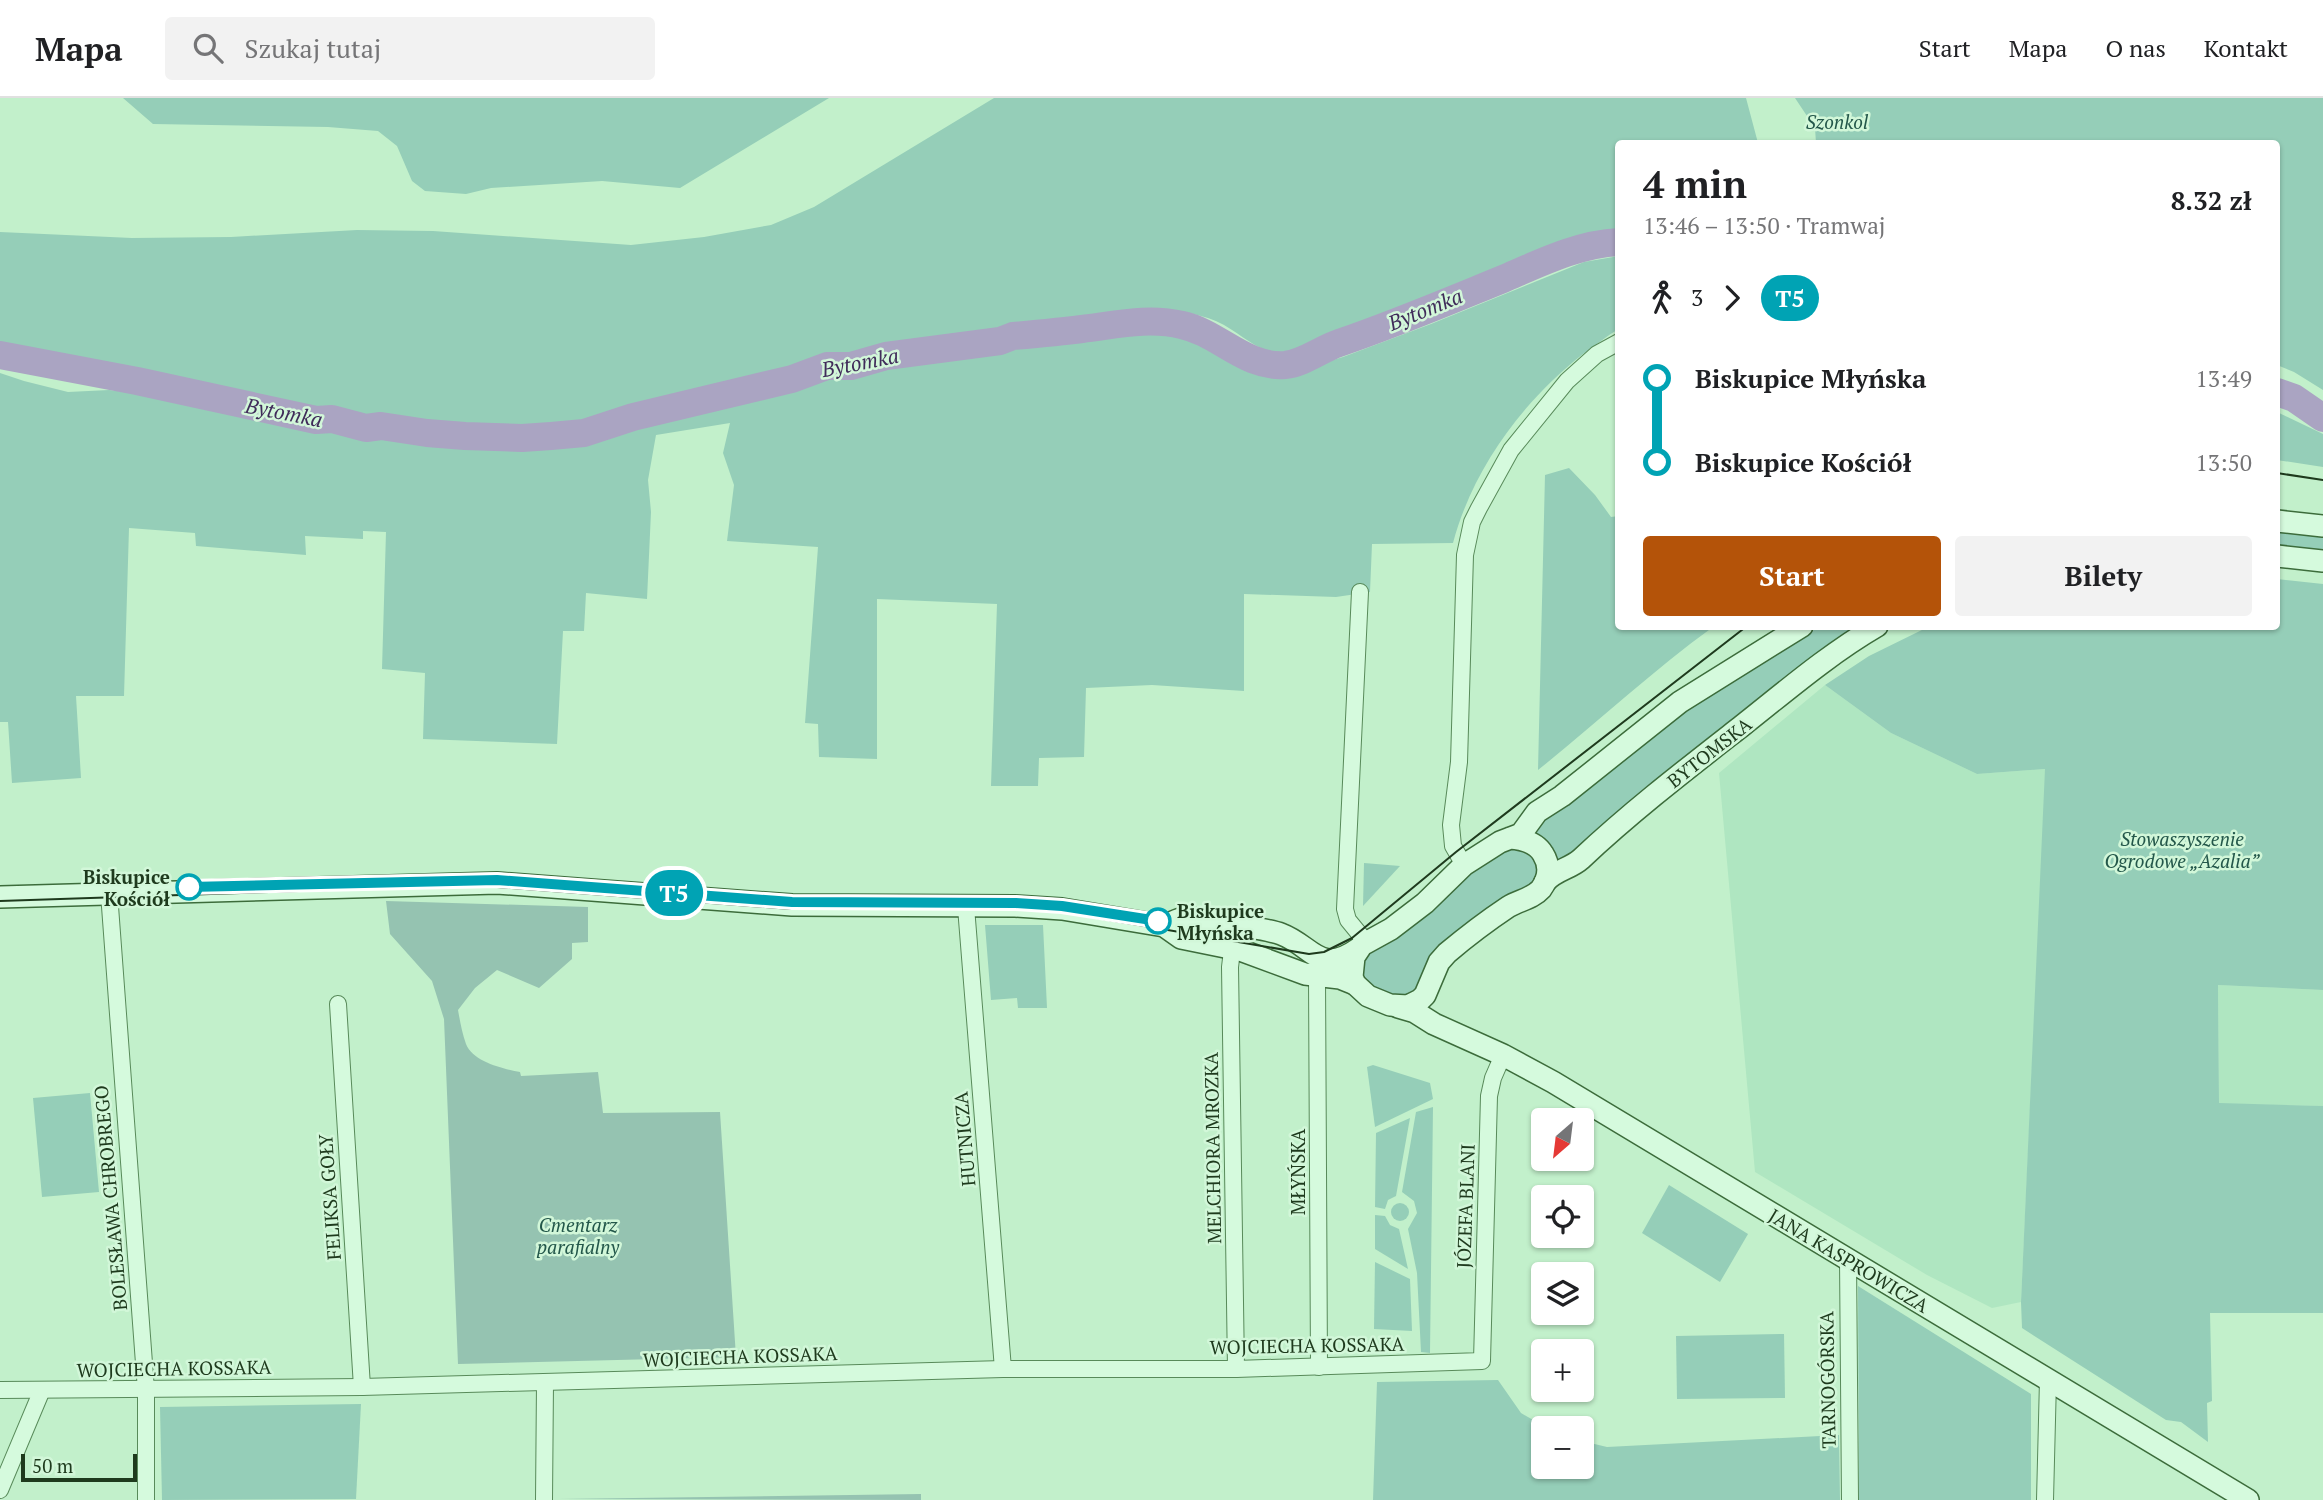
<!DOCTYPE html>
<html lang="pl">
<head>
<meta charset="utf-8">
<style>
  body { margin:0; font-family:"PT Serif",serif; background:#f2f2f2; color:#202124; height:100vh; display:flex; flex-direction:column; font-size:26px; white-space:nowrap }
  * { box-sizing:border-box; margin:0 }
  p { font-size:23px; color:#757577 }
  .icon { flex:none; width:38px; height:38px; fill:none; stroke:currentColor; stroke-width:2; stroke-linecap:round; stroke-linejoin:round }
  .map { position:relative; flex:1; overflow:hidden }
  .sheet { position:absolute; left:1615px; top:42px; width:665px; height:490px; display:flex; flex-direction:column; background:#fff; border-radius:7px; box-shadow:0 2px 5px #0004 }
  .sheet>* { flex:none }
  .badge { padding:0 14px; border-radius:23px; font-size:24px; line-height:46px }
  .needle { width:46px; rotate:208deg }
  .buttons { position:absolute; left:1531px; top:1010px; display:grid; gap:14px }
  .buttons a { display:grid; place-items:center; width:63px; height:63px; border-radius:7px; background:#fff; box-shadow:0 2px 5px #0004; font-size:35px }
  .scale { position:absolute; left:21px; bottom:18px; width:116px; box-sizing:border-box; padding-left:7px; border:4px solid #1e3a1d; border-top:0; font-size:19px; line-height:24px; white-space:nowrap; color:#1e3a1d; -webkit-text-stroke:5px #d2f7d9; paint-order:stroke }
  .map>.badge { position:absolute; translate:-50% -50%; box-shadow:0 0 0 4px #fff }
  .legs { display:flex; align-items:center; gap:10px; height:77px; padding:0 28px; font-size:23px }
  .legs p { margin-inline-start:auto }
  .summary { display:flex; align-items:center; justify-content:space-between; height:119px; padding:0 28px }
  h1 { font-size:38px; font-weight:800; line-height:52px }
  .action { display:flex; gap:14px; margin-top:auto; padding:14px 28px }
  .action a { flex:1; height:80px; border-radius:7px; background:#b45309; color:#fff; font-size:28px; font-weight:800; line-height:80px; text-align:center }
  .action a+a { background:#f2f2f2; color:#202124 }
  ul { padding:0 28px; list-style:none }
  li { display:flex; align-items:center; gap:24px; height:84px; font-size:26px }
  li i { display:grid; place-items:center; width:10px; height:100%; margin:0 9px; background:currentColor }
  li i::after { content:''; width:18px; height:18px; margin:-9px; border:5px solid; border-radius:50%; background:#fff }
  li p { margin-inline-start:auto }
  li:first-child i { background:linear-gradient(#0000 50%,currentColor 0) }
  li:last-child i { background:linear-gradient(currentColor 50%,#0000 0) }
  header { display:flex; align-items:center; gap:42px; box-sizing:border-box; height:98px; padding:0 35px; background:#fff; border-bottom:2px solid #e0e0e0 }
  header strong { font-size:33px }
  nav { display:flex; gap:38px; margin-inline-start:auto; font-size:24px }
  .search { width:490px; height:63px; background:#f2f2f2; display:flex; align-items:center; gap:18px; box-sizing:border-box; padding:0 24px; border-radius:7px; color:#757577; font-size:26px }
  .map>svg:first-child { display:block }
</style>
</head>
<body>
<header>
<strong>Mapa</strong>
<div class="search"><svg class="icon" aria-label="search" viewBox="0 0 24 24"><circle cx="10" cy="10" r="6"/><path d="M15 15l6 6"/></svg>Szukaj tutaj</div>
<nav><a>Start</a><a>Mapa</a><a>O nas</a><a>Kontakt</a></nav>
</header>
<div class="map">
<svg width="2323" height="1402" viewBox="0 0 2323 1402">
  <rect width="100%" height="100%" fill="#c2f0cb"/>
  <g fill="#afe6c1">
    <path d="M1825 587 1891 635 1977 676 2046 671 2021 1204 1992 1210 1927 1177 1755 1074 1719 675Z"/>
    <path d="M2218 887 2323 892V1008L2219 1006Z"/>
  </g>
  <g fill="#95ceb8">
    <path d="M123 0H829L680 90 602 83 491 90 466 96 425 93 412 83 397 48 378 33 328 29 153 26Z"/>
    <path d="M994 0H1746L1758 45 1619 46V135L1582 142 1548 154 1287 256C1257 254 1248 241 1224 227 1204 216 1183 214 1160 211L888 246 579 324 537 329 481 328 319 312 0 249V134L132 140 231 139 357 132 433 133 631 147 704 139 771 127 814 109Z"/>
    <path d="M1795 0H2323V292L2294 274 2277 267V46L1816 45 1815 30Z"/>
    <path d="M1619 158V231C1606 238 1595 248 1583 256 1523 303 1473 370 1453 445L1372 446 1370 494 1336 499 1244 496V593L1152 587 1086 590 1084 659 1039 660 1038 688H991L997 506 877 501V661L819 659 818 626 805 625 818 449 727 443 734 387 723 355 730 325 656 337 648 382 651 414 647 501 586 495 584 533H563L557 646 423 641 425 575 382 571 386 434 363 433V441L305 438 306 457 196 448 195 435 129 430 124 598H76L81 680 12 685 8 624H0V275L24 283 68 294 109 292 204 303 252 313 296 328 414 343 518 349 636 327 686 314 735 307 826 277 1014 245 1128 230 1164 229 1215 248 1255 272 1292 274 1343 259 1431 226 1584 164Z"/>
    <path d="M2277 314 2323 336V369L2277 362Z"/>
    <path d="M1569 370 1595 397 1611 419 1619 418V528L1713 529C1652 573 1597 625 1538 672L1545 377Z"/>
    <path d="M2277 432 2323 437V455L2277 449Z"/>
    <path d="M2277 481 2323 486V892L2218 887 2219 1005 2323 1008V1215H2210L2212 1303 2207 1305 2208 1344 2181 1324 2166 1322 2022 1230 2021 1204 2045 671 1977 676 1891 635 1825 587 1869 558 1928 529 2277 528Z"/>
    <path d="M1819 529H1861L1558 767 1530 734 1538 722 1686 611Z"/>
    <path d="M1507 751C1523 751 1532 755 1539 771L1536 782 1410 897C1390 898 1376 894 1362 879L1364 860 1453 785Z"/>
    <path d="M1364 765 1400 768 1363 808Z"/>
    <path d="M985 827H1043L1047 910H1018L1017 900 991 902Z"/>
    <path d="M1373 967 1430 985 1433 1001 1375 1029 1367 969Z"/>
    <path d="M90 995 99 1094 42 1099 33 1000Z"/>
    <path d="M1433 1009 1430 1255 1421 1254 1417 1175 1408 1131 1417 1115 1414 1103 1402 1094 1416 1014Z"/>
    <path d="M1410 1020 1396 1098 1388 1102 1385 1111 1375 1109 1376 1035Z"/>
    <path d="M1669 1087 1748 1136 1720 1184 1642 1135Z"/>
    <circle cx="1400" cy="1114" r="9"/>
    <path d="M1375 1117 1385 1118 1390 1127 1399 1131 1408 1171 1375 1151Z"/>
    <path d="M1375 1164 1410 1181 1412 1233 1374 1231Z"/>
    <path d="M1858 1188 2031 1296V1402H1859Z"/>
    <path d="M1784 1236 1785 1300 1677 1301 1676 1238Z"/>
    <path d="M1498 1282 1521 1315 1547 1330H1544V1368H1582V1343L1607 1349 1839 1337 1840 1402H1373L1377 1284Z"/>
    <path d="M361 1306 356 1401 162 1402 160 1309Z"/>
  </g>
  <g fill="#95c3b1">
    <path d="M386 803 588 809V844L572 845V861L539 890 497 872 475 890 458 912C460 923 462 935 466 946 473 964 504 971 520 974L521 978 598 974 603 1015 720 1014 736 1259 458 1266 444 921 432 883 390 836Z"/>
    <path d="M921 1396V1402L559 1401Z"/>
  </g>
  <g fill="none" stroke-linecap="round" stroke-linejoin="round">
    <g stroke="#aaa4c2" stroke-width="28">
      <path d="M0 257 137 283 316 322 332 321 366 330 381 328 427 335 465 338 522 340 551 338 584 335 633 319 792 281 827 268H851L886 258 1000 243 1013 238C1036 236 1059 234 1082 231 1116 227 1148 219 1182 227 1219 235 1245 270 1285 267 1304 265 1321 251 1339 245 1395 226 1449 203 1503 181 1540 165 1578 146 1619 144"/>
      <path d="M2277 294 2294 300 2323 320"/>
    </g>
    <defs>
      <g id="street">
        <path d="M1360 494 1345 811 1348 822 1366 844"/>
        <path d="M1464 767 1453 748 1451 727 1459 664 1465 457 1472 424 1479 410 1511 352 1567 283 1597 256 1619 244"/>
        <path d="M109 795 146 1292V1402"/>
        <path d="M966 809 1003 1271"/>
        <path d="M1235 828 1230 869 1236 1271"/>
        <path d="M1317 879 1319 1269"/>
        <path d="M338 906 362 1289"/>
        <path d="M1848 1161 1850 1402"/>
        <path d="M0 1292 362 1289 1003 1271H1236L1482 1263 1489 998 1493 980 1503 957"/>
        <path d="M0 1392 42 1292"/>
        <path d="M544 1402 545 1285"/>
        <path d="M2045 1402 2048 1282"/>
      </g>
      <g id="secondary">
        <path d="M2277 423 2323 428"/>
        <path d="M2277 458 2323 463"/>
        <path d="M1510 740C1523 741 1536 744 1543 756 1550 767 1549 780 1541 791 1532 801 1519 802 1508 809 1487 823 1466 839 1447 855L1439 864 1425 897 1420 902 1408 908 1390 907 1368 898 1355 886 1352 879 1354 859 1362 847 1391 831 1425 805 1464 767 1500 744 1521 736 1537 714 1562 698 1680 604 1802 528"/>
        <path d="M1545 784C1555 772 1570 771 1581 761 1632 713 1688 670 1743 627 1786 593 1829 556 1877 528"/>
        <path d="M0 799 497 785 792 807 1015 808 1062 811 1164 828 1181 840 1240 852 1305 876 1340 880 1355 886"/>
        <path d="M1164 828C1170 825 1178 821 1184 820 1194 818 1270 832 1281 836 1313 848 1319 878 1358 851"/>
        <path d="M1398 909 1415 914 1434 926 1503 957 1553 984 2248 1402"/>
      </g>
    </defs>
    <use href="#street" stroke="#588a5a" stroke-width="18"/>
    <use href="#secondary" stroke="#3c6c3b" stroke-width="24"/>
    <use href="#street" stroke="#d5fadd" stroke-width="16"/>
    <use href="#secondary" stroke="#d5fadd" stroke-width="21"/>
    <g stroke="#1e3a1d" stroke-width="2">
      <path d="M2277 375 2323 382"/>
      <path d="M0 803 419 789H497L791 811H1016L1062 814 1309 856 1324 854 1352 840 1456 754 1747 528"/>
    </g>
  </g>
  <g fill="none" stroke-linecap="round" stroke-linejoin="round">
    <defs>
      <path id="line-1" d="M189 789 497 782 792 804 1016 805 1062 808 1158 823"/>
    </defs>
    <use href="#line-1" stroke="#fff" stroke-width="16"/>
    <use href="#line-1" stroke="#00a3b4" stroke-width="10"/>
  </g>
  <g fill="#fff" stroke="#00a3b4" stroke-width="3.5">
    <circle cx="189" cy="789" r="12"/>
    <circle cx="1158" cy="823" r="12"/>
  </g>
  <g text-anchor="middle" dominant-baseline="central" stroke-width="5" stroke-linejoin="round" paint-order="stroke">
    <g font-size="19" font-style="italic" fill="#23574a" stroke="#d2f7d9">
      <text x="1837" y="23">Szonkol</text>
      <text x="2182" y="740">Stowaszyszenie<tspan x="2182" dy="22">Ogrodowe „Azalia”</tspan></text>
      <text x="578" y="1126">Cmentarz<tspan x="578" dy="22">parafialny</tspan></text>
    </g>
    <g font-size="19" fill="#1e3a1d" stroke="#d2f7d9">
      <text transform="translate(1709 654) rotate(-38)">BYTOMSKA</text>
      <text transform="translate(964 1041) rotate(-95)">HUTNICZA</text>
      <text transform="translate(1212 1050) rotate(-91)">MELCHIORA MROZKA</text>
      <text transform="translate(1297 1074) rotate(-90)">MŁYŃSKA</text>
      <text transform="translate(329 1099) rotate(-94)">FELIKSA GOŁY</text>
      <text transform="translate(110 1100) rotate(-95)">BOLESŁAWA CHROBREGO</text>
      <text transform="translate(1465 1108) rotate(-88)">JÓZEFA BLANI</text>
      <text transform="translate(1849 1162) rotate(31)">JANA KASPROWICZA</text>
      <text transform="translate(1307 1247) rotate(-1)">WOJCIECHA KOSSAKA</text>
      <text transform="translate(740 1258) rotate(-2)">WOJCIECHA KOSSAKA</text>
      <text transform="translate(174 1270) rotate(-1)">WOJCIECHA KOSSAKA</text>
      <text transform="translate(1827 1282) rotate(-91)">TARNOGÓRSKA</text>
    </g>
    <g font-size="19" font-weight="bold" fill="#1e3a1d" stroke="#d2f7d9" text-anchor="end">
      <text x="170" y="778">Biskupice<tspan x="170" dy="22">Kościół</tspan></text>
      <text x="1177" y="812" text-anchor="start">Biskupice<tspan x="1177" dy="22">Młyńska</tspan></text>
    </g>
    <g font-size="21" font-style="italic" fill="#402c5a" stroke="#d2f7d9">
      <text transform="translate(1425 211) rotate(-22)">Bytomka</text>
      <text transform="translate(860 264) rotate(-11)">Bytomka</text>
      <text transform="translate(284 314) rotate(11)">Bytomka</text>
    </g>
  </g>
</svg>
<div class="buttons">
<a><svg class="needle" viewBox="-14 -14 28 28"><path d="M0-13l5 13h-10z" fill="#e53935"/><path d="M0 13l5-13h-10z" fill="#757577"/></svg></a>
<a><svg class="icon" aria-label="locate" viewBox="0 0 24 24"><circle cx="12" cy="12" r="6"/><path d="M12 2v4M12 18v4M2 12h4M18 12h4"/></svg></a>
<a><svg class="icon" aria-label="layers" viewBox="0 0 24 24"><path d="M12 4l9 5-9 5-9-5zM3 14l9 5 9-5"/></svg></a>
<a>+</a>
<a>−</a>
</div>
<div class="scale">50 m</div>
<b class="badge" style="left:674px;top:795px;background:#00a3b4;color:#fff">T5</b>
<section class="sheet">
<div class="summary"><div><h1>4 min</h1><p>13:46 – 13:50 · Tramwaj</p></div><b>8.32 zł</b></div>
<div class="legs"><svg class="icon" aria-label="walk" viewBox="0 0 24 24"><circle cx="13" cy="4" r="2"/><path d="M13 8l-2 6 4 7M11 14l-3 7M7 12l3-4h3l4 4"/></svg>3<svg class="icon" aria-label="forward" viewBox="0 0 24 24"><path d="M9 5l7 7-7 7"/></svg><b class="badge" style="background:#00a3b4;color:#fff">T5</b></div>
<ul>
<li><i style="color:#00a3b4"></i><b>Biskupice Młyńska</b><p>13:49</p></li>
<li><i style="color:#00a3b4"></i><b>Biskupice Kościół</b><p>13:50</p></li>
</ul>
<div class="action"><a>Start</a><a>Bilety</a></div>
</section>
</div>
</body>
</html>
